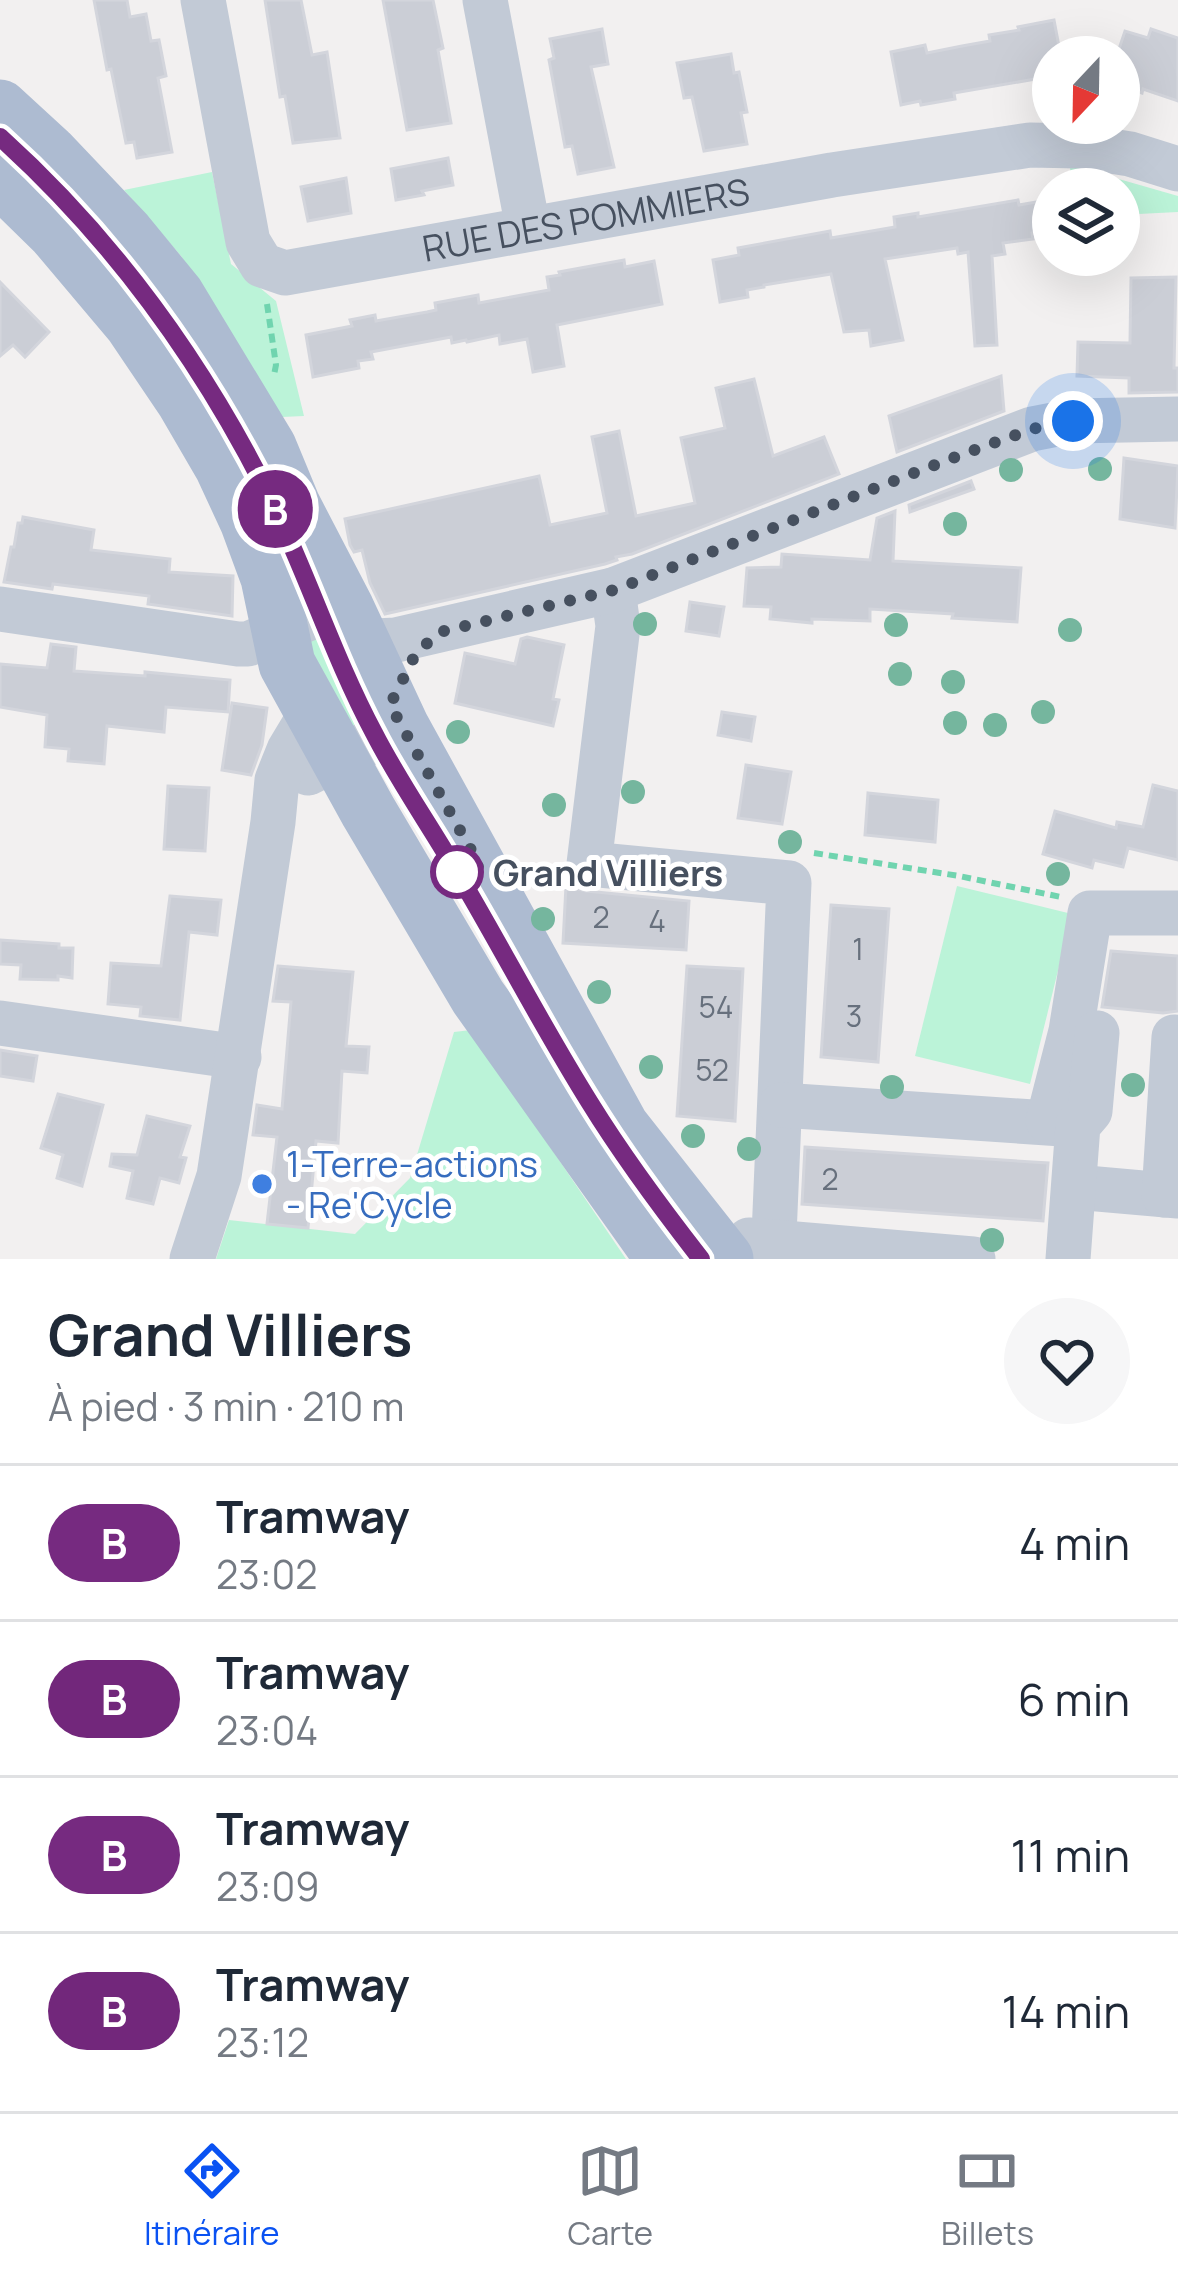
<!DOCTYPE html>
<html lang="fr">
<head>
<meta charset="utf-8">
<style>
  body { margin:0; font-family:Manrope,sans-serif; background:#f6f6f7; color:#1f2937; height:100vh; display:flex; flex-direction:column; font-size:45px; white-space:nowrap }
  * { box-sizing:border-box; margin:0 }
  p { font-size:39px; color:#747a83 }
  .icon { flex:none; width:66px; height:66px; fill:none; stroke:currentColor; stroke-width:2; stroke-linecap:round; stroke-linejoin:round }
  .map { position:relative; height:1259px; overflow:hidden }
  .details { display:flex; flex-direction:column; background:#fff; flex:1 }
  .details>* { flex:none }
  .badge { padding:0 24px; border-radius:39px; font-size:42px; line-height:78px }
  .needle { width:78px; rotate:202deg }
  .tools { position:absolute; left:1032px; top:36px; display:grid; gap:24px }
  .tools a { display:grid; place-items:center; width:108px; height:108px; border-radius:50%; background:#fff; box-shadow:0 12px 48px #0002; font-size:60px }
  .you { position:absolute; width:60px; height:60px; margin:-30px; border:9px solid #fff; border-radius:50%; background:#1a73e8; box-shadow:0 0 0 18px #1a73e833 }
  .map>.badge { position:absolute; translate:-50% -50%; box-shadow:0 0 0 6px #fff }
  .round { display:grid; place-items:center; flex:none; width:126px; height:126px; border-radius:63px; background:#f6f6f7 }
  .overview { display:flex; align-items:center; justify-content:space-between; height:204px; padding:0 48px }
  h1 { font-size:57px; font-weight:700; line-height:90px }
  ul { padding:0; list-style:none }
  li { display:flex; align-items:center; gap:36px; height:156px; padding:0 48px; border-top:3px solid #e0e1e3 }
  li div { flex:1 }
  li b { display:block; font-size:45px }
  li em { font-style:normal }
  li .badge { min-width:132px; font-weight:700; text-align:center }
  .menu { display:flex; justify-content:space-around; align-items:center; height:168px; border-top:3px solid #e0e1e3; background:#fff; font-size:33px; color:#747a83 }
  .menu a { display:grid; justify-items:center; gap:6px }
  .menu .selected { color:#0a52f2 }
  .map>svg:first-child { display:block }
</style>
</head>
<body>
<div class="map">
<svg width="1178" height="1259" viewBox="0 0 1178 1259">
  <rect width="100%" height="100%" fill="#f2f0f0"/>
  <g fill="#bbf3d8">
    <path d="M1070 165 1178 196V212L1119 215V189H1071Z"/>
    <path d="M212 172 231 264 276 301 304 416 282 417 181 256 124 190Z"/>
    <path d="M333 626 379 711 344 736 305 634Z"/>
    <path d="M957 886 1072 914 1030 1084 915 1056Z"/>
    <path d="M471 1030 626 1259H216L229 1220 355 1234 410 1178 454 1032Z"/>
  </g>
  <g fill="#cbced6" stroke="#d3d5dc" stroke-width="3">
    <path d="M94 0H127L130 17 146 14 151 41 159 40 166 76 158 78 172 152 137 158 134 142 126 143 111 69 107 70Z"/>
    <path d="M265 0H301L312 55 327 52 340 138 293 143 285 96 280 97Z"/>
    <path d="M383 0H433L443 48 438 50 451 123 407 130Z"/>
    <path d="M1054 20 1061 57H1053V76L954 93 955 99 921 105 920 101 901 105 891 52 925 45 927 53 962 46 990 41 989 35 1019 30 1018 27Z"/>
    <path d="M602 29 608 64 591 67 614 167 578 174 572 146 565 147 562 131 549 60 554 58 550 39Z"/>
    <path d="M1151 29 1178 38V101L1143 89 1142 93 1119 86V49L1125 31 1148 38Z"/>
    <path d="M731 54 734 73 739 72 747 112 741 113 747 144 704 151 692 97 684 98 677 63Z"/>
    <path d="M448 158 453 185 422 191 424 195 396 200 391 169Z"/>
    <path d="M346 178 351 213 308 221 301 187Z"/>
    <path d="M1053 199V229L1032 233 1033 239 1003 243 1005 254 992 256 997 345 975 346 968 252 958 254 957 248 885 259 903 340 871 346 869 330 844 332 831 274 764 285V287L747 290 748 297 720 302 713 260 739 255 738 248 830 231 831 238 895 227 894 217 918 213V217L1018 200 1019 205Z"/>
    <path d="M624 260 625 267 654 261 662 304 557 325 564 366 533 372 527 339 500 344 499 335 467 342 466 340 452 343 451 337 371 352 373 359 358 361 359 368 313 377 306 335 352 326 350 320 375 315 376 321 427 312 436 310 435 303 478 295 479 303 549 290 547 277 560 275 559 272Z"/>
    <path d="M1176 277 1174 368H1178V392L1129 393V378L1077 376 1078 342 1130 343 1131 278Z"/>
    <path d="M0 282 49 332 25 357 13 345 0 356Z"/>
    <path d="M1001 376 1004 411 897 452 889 416Z"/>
    <path d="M754 379 773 456 824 437 839 474 632 554 616 557 617 560 605 564 385 614 370 583 362 550 354 552 350 545 345 519 539 476 550 525 607 513 592 437 619 431 636 516 695 503 681 438 725 428 716 388Z"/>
    <path d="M1124 458 1178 466 1175 528 1120 519Z"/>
    <path d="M971 481 974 489 910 512 909 505Z"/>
    <path d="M895 511 893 561 1021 568 1017 622 952 618 953 614 870 609V621L812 619V623L770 619 771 607 744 606 747 568 781 567 782 554 870 560 877 518Z"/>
    <path d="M23 517 94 530 91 550 170 559 169 572 233 576 232 616 148 604 149 596 53 584 52 589 4 582 11 547H14L18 523H22Z"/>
    <path d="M690 602 724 607 719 636 686 631Z"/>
    <path d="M527 637 564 645 553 699 559 700 553 726 455 703 465 653 515 664 521 639Z"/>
    <path d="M51 644 76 647 74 671 145 676V672L230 680 228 712 166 707 164 732 107 726 104 764 68 761 69 749 45 747 47 715 0 707V664L47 668Z"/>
    <path d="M232 703 267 708 262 745 251 775 222 770Z"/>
    <path d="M722 712 755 717 751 741 718 735Z"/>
    <path d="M746 765 791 772 782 824 738 818Z"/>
    <path d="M1153 785 1178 791V860L1128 848 1123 867 1094 860 1092 868 1043 854 1055 811 1116 828 1117 822 1143 827Z"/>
    <path d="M168 786 209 788 205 851 164 849Z"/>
    <path d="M868 793 938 800 935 842 865 835Z"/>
    <path d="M566 886 586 891 689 901 686 950 563 943Z"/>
    <path d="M170 896 221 900 217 935 189 932 180 1020 140 1016 141 1007 108 1004 111 963 161 966Z"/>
    <path d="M831 905 889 909 878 1062 821 1057Z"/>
    <path d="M0 940 59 944V948H73L72 978 58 976V980L20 979 21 965 0 964Z"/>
    <path d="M1111 951 1178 956V1011L1163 1013 1102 1007Z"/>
    <path d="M278 966 353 972 346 1046 369 1047 367 1073 342 1071 338 1143 316 1141 308 1228 267 1224 277 1137 253 1135 257 1105 282 1109 291 1002 273 1001Z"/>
    <path d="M687 966 743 969 735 1121 677 1116Z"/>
    <path d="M0 1050 37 1056 33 1081 0 1076Z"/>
    <path d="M58 1094 103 1105 82 1186 57 1178 63 1155 41 1148Z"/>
    <path d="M147 1116 190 1126 180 1157 186 1158 179 1183 160 1178 153 1204 127 1198 133 1171 110 1166 112 1154 137 1155Z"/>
    <path d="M805 1147 1048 1163 1043 1221 802 1204Z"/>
  </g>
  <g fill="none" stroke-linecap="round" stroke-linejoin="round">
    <g stroke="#70d4af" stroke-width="6" stroke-dasharray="9 6" stroke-linecap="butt">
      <path d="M267 304 276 365 274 375"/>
      <path d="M814 853 959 876 1061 897"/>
    </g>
    <g stroke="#c2cad6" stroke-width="45">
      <path id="s1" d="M203 0 248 242 262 265 285 273 832 175 1030 145 1079 146 1130 154 1178 169"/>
      <path d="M485 0 528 228"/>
      <path d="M613 590 618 626 589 864 789 883 773 1259"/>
      <path d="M0 609 238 644H248L319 614 339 620 357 634 375 641 396 640 613 590 1032 429 1073 421 1178 419"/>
      <path d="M308 773 401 727"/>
      <path d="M0 1023 239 1057"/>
      <path d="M781 1105 1077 1125"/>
      <path d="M1048 1121 1071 1031 1090 913H1178"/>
      <path d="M1075 1187 1178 1196"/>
      <path d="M1164 1195 1174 1037"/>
      <path d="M749 1240 973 1259"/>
      <path d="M192 1259 219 1176 273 822 277 780 289 750 313 710"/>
      <path d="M1068 1259 1078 1125 1090 1111 1097 1033"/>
    </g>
    <g stroke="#adbbd1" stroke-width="57">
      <path d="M0 108 49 153 126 234 176 295 268 447 292 505 346 609 401 727 621 1127 725 1259"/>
      <path d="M0 178 56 233 132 323 184 400 223 467 248 521 269 578 287 664 368 811 478 997 664 1259"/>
    </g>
    <path stroke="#b1b4bb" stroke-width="3" d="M0 137C113 240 203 363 271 500 308 576 334 658 374 733 399 782 431 827 458 874 503 950 543 1028 590 1103 623 1158 661 1209 701 1259"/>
  </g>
  <g fill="#75b69e">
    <circle cx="1100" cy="469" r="12"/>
    <circle cx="1011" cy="470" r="12"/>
    <circle cx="955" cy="524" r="12"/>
    <circle cx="645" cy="624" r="12"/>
    <circle cx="896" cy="625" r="12"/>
    <circle cx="1070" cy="630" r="12"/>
    <circle cx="900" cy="674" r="12"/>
    <circle cx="953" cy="682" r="12"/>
    <circle cx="1043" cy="712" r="12"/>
    <circle cx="955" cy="723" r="12"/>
    <circle cx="995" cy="725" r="12"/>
    <circle cx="458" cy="732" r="12"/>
    <circle cx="633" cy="792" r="12"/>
    <circle cx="554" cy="805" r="12"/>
    <circle cx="790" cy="842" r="12"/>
    <circle cx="1058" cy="874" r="12"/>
    <circle cx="543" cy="919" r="12"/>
    <circle cx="599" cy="992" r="12"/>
    <circle cx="651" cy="1067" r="12"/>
    <circle cx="1133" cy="1085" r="12"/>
    <circle cx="892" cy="1087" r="12"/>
    <circle cx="693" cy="1136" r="12"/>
    <circle cx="749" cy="1149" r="12"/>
    <circle cx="992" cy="1240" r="12"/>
  </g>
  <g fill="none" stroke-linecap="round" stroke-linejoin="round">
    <defs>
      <path id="line" d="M0 137C113 239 203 363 271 500 308 576 334 658 374 733 399 782 431 827 458 874 503 950 543 1028 590 1103 624 1158 662 1209 701 1259"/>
    </defs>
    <use href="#line" stroke="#fff" stroke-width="27"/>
    <use href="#line" stroke="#762a80" stroke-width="18"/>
    <path stroke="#46505f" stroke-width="12" stroke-dasharray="0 21.6" d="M457 872 480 866 390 705 416 653 440 632 614 590 950 459 1032 429 1073 421"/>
  </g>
  <circle fill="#fff" stroke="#762a80" stroke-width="6" cx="457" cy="872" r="24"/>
  <circle fill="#3f7fe0" stroke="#fff" stroke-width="4.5" cx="262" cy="1184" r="12"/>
  <g text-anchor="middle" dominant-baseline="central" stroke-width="10" stroke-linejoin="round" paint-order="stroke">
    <g font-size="30" fill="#67707d">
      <text x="601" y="916">2</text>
      <text x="657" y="920">4</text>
      <text x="858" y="948">1</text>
      <text x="716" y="1006">54</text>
      <text x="854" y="1015">3</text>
      <text x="712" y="1069">52</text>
      <text x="830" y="1178">2</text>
    </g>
    <g font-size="36" fill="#46505f" stroke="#fff">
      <text stroke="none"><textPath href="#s1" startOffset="603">RUE DES POMMIERS</textPath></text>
    </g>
    <g font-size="36" font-weight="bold" fill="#46505f" stroke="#fff" text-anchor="start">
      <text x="493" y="872">Grand Villiers</text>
    </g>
    <g font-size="36" fill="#366cbe" stroke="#fff" text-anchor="start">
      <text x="286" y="1163">1-Terre-actions<tspan x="286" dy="41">- Re'Cycle</tspan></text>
    </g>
  </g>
</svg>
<div class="tools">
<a><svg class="needle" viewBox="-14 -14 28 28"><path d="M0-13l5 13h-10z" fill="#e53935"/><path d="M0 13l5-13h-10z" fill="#747a83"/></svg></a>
<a><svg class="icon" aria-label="layers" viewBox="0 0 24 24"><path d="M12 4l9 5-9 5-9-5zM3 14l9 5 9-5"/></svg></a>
</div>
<div class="you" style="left:1073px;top:421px"></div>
<b class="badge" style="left:275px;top:509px;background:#762a80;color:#fff">B</b>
</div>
<section class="details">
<div class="overview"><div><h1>Grand Villiers</h1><p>À pied · 3 min · 210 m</p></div><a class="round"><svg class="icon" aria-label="heart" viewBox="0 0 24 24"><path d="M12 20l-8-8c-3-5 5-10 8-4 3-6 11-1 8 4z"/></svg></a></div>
<ul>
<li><span class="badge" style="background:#762a80;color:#fff">B</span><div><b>Tramway</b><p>23:02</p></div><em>4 min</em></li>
<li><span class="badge" style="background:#72277b;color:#fff">B</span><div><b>Tramway</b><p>23:04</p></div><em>6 min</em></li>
<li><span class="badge" style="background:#762a80;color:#fff">B</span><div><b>Tramway</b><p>23:09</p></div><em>11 min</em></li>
<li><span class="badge" style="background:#72277b;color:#fff">B</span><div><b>Tramway</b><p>23:12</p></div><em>14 min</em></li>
</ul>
</section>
<nav class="menu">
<a class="selected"><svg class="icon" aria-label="directions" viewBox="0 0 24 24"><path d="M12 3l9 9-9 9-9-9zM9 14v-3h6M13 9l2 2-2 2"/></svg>Itinéraire</a>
<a><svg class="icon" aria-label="map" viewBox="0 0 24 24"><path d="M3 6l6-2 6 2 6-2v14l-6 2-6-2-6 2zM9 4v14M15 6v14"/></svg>Carte</a>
<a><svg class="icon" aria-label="tickets" viewBox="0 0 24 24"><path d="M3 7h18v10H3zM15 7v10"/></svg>Billets</a>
</nav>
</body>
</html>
